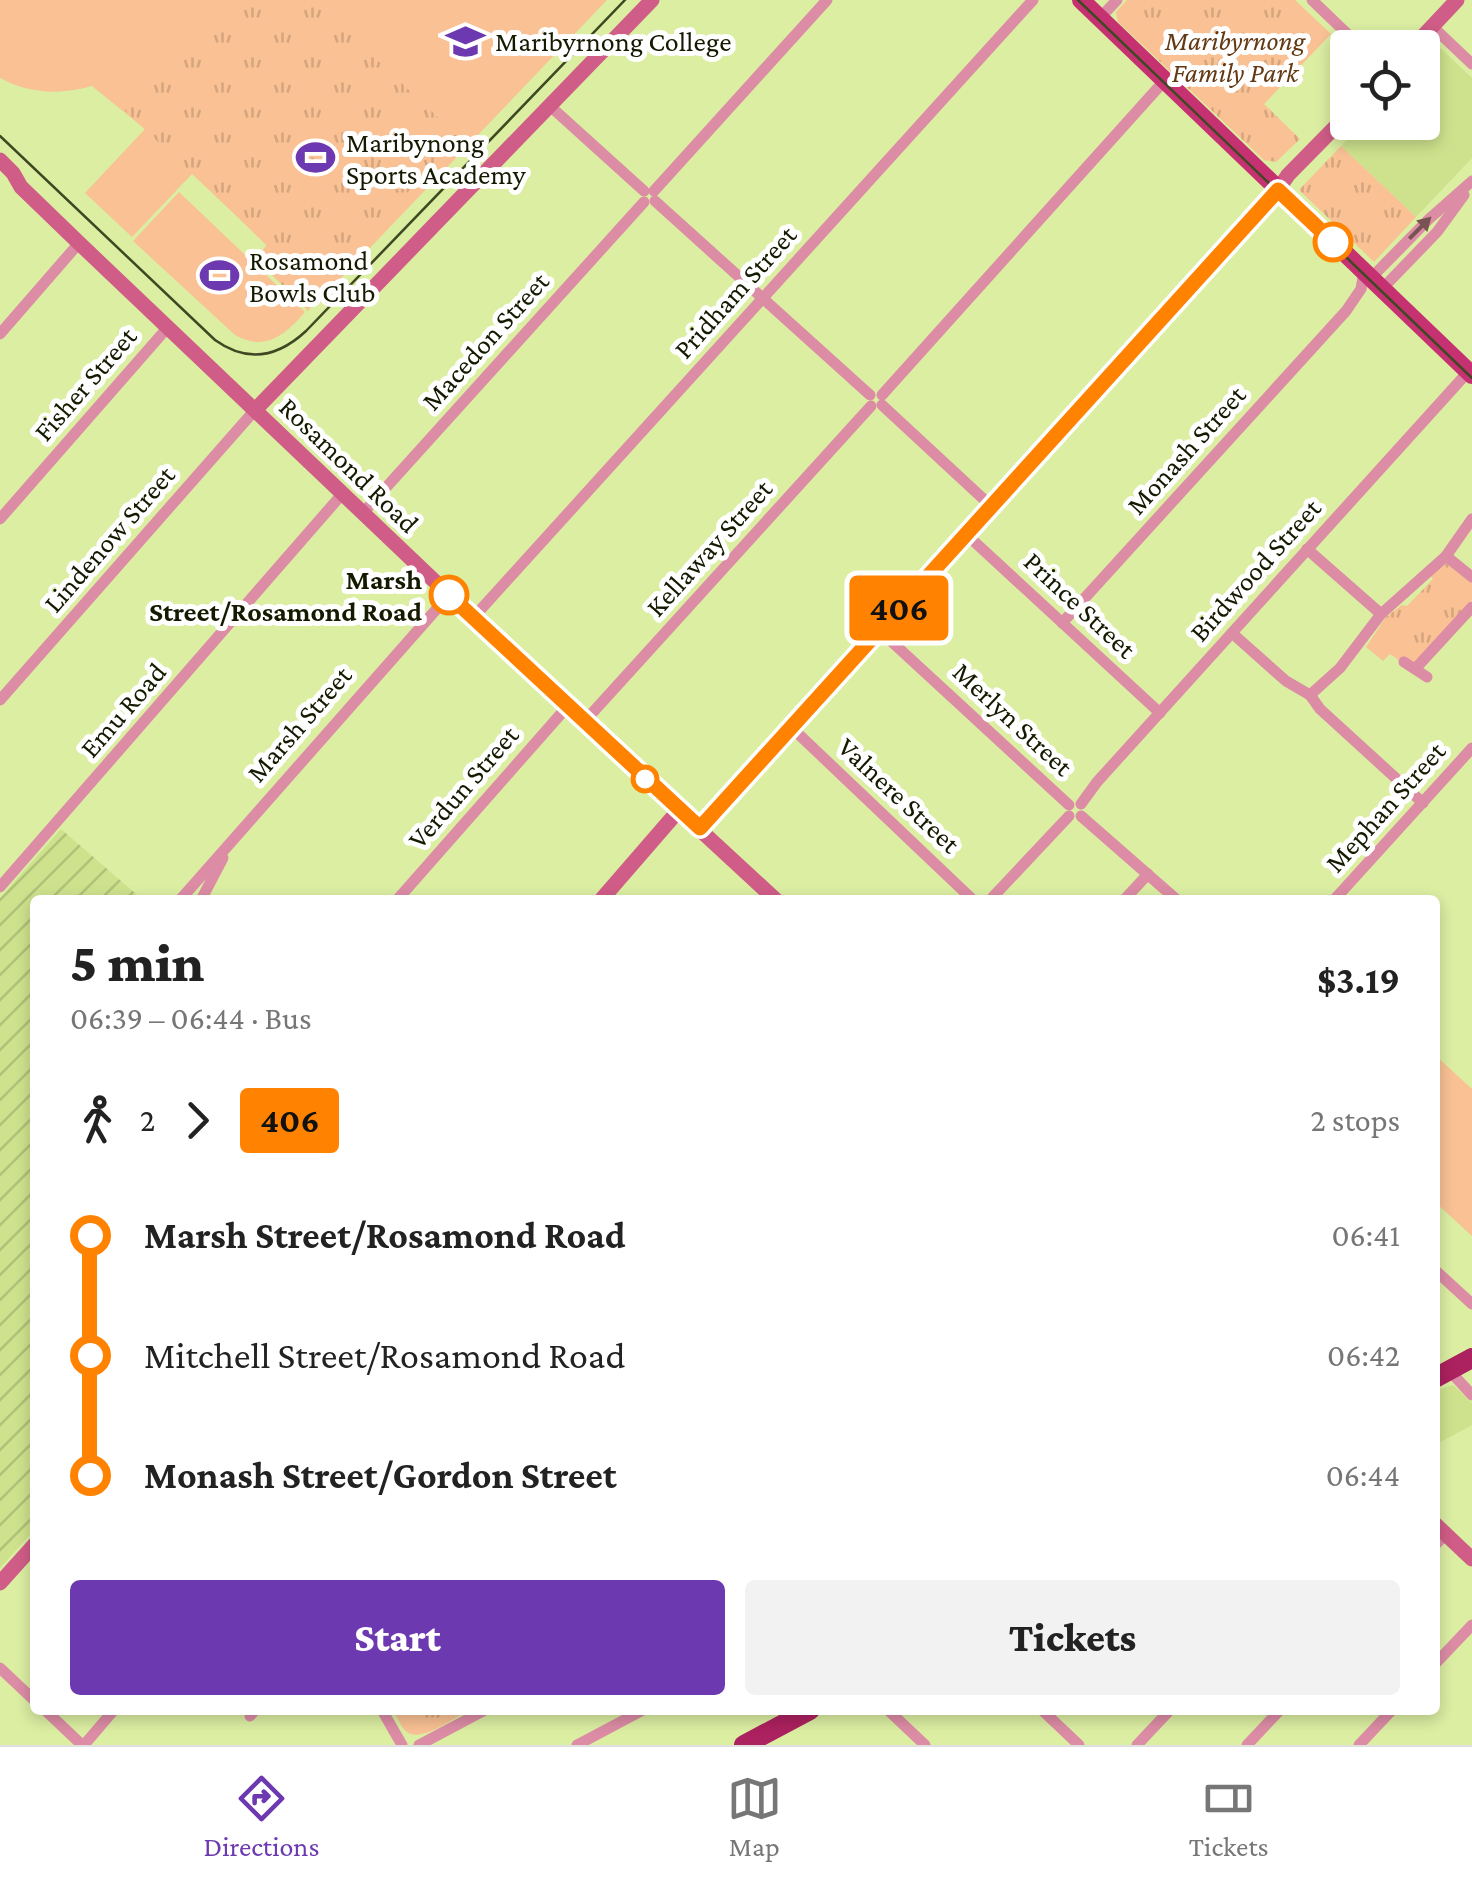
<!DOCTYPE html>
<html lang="en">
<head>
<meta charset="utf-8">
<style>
  body { margin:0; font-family:"Crimson Pro",serif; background:#f2f2f2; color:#222; height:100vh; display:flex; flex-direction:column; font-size:38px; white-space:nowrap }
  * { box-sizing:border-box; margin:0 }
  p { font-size:32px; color:#767676 }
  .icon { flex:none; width:55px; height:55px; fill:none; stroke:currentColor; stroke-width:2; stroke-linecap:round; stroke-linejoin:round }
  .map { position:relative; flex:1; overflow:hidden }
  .drawer { position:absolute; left:30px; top:895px; width:1410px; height:820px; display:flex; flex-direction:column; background:#fff; border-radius:10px; box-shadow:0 5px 15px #0003 }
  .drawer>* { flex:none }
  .badge { padding:0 20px; border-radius:8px; font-size:35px; line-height:65px }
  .fabs { position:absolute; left:1330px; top:30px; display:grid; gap:20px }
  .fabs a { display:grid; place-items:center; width:110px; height:110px; border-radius:10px; background:#fff; box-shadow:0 5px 15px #0003; font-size:50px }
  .map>.badge { position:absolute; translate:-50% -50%; box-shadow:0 0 0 5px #fff }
  .legs { display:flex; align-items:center; gap:15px; height:110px; padding:0 40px; font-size:32px }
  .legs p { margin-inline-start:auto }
  .overview { display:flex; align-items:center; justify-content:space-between; height:170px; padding:0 40px }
  h1 { font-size:55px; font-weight:800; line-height:75px }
  .button { display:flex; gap:20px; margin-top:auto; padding:20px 40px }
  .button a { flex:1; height:115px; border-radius:10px; background:#6d39b0; color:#fff; font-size:40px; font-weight:800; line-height:115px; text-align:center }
  .button a+a { background:#f2f2f2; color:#222 }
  ul { padding:0 40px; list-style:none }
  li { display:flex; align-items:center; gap:35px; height:120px; font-size:38px }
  li i { display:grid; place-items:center; width:15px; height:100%; margin:0 12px; background:currentColor }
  li i::after { content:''; width:25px; height:25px; margin:-12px; border:8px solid; border-radius:50%; background:#fff }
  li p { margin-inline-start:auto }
  li:first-child i { background:linear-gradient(#0000 50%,currentColor 0) }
  li:last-child i { background:linear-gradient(currentColor 50%,#0000 0) }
  .tabs { display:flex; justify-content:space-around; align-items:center; height:140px; border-top:2px solid #e0e0e0; background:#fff; font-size:28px; color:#767676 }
  .tabs a { display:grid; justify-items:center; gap:5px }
  .tabs .on { color:#6d39b0 }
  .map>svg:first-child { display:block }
</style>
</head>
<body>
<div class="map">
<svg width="1472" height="1745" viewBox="0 0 1472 1745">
  <defs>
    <pattern id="industrial-furrows" width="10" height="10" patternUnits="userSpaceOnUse" patternTransform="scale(2.5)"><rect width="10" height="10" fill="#cee28d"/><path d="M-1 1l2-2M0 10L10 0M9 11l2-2" fill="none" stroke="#b0c178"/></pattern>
    <pattern id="park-tufts" width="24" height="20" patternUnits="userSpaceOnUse" patternTransform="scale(2.5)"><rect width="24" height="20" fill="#f9c194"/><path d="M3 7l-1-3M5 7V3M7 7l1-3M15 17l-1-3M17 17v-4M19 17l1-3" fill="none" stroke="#d5a57e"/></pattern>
  </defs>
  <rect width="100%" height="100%" fill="#dbeea2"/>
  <g fill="#cee28d">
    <path d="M1437 45 1472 78V158L1416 217 1341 146 1363 123 1422 122 1423 60Z"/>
    <path d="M1453 1385 1472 1403V1425L1435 1445V1391Z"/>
  </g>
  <path fill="url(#industrial-furrows)" d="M61 829 143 900H35V1529L0 1568V898Z"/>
  <g fill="#f9c194">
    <path d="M0 0H607L321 299 193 173 132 237 85 193 145 129 92 86C60 95 30 94 0 78Z"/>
    <path d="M179 192 305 312C285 335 265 352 235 335L133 241Z"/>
    <path d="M1435 1055 1472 1089V1236L1435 1202Z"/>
  </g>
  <g fill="url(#park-tufts)">
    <path d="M216 0H313L460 138 344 258 308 311 255 258 267 245 116 102Z"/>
    <path d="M1127 0H1295L1331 34 1264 104 1300 139 1276 162 1264 160 1118 22 1116 12Z"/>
    <path d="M1341 146 1416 217 1374 262 1299 190Z"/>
    <path d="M1448 563 1468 581 1472 580V600L1415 663 1400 661 1390 654 1383 661 1366 647 1386 617 1402 605 1407 606 1433 579 1430 575 1439 566Z"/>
    <path d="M393 1710H469C455 1717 422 1743 407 1732 401 1728 397 1716 393 1710Z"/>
  </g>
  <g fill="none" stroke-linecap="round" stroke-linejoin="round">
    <g stroke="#dc8ca5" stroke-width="11">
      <path d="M1312 0 1362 48"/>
      <path d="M1100 18 1117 0"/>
      <path d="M1432 26 1472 64"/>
      <path d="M550 106 644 191"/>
      <path d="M654 191 827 0"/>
      <path d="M655 201 870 395"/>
      <path d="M1371 278 1429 219 1472 181"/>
      <path d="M1382 289 1437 232 1464 195"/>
      <path d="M0 334 79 243"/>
      <path d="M882 395 1165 80"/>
      <path d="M882 405 991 506"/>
      <path d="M363 513 644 202"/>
      <path d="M0 519 168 327"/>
      <path d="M966 534 1160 713"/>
      <path d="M1307 549 1381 614"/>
      <path d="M1446 556 1472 577"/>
      <path d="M473 618 1033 0"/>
      <path d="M1062 623 1346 311 1361 289 1364 272"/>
      <path d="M879 630 1069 805"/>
      <path d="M1232 633 1286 681 1310 695 1340 668 1381 614 1446 556 1472 519"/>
      <path d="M1404 662 1427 677"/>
      <path d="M1416 668 1472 607"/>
      <path d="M1310 695 1320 709 1423 803"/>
      <path d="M0 700 255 410"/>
      <path d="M584 722 871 406"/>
      <path d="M791 727 973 900"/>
      <path d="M1081 804 1097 782 1468 372"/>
      <path d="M1081 816 1177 900"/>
      <path d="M0 887 343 493"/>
      <path d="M180 900 449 595"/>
      <path d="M201 900 223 858"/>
      <path d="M397 900 567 707"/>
      <path d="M990 900 1069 816"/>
      <path d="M1124 900 1148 874"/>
      <path d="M1334 900 1472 748"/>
      <path d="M1435 1270 1472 1304"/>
      <path d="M1449 1370 1472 1395"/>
      <path d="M1435 1545 1446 1534"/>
      <path d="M1435 1664 1472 1625"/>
      <path d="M0 1668 35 1701"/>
      <path d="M45 1710 82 1745"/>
      <path d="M382 1710 402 1745"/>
      <path d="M888 1710 925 1745"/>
      <path d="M1042 1710 1079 1745"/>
      <path d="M250 1716 255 1710"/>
      <path d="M84 1745 114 1710"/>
      <path d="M419 1745 485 1710"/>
      <path d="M577 1745 643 1710"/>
      <path d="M1137 1745 1170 1710"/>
      <path d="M1247 1745 1280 1710"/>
      <path d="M1359 1745 1392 1710"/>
    </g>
    <g stroke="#d05d87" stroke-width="15">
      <path d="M1412 48 1457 0"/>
      <path d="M0 160 13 173 21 187 79 243 567 707 776 900"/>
      <path d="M255 410 652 0"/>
      <path d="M700 829 1267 206 1288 175 1348 114"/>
      <path d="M601 900 679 810"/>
      <path d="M1435 1524 1472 1559"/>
      <path d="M0 1583 35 1544"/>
    </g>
    <path stroke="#c63171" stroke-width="18" d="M1081 0 1472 375"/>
    <g stroke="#ac215f" stroke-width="20">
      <path d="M1435 1378 1472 1358"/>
      <path d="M744 1745 810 1710"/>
    </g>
    <g stroke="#3f4723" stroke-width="2.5">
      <path d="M1078 0 1472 378"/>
      <path d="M0 136 215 340C247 363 278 357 306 331L625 0"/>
    </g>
  </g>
  <defs><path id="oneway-solid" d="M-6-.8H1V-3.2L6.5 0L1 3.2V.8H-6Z" transform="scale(2.5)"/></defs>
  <use fill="#785352" href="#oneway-solid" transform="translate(1420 228) rotate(-45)"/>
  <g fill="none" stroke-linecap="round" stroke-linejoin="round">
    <defs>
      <path id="line-1" d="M449 595 700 828 1278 190 1333 242"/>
    </defs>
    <use href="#line-1" stroke="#fff" stroke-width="22"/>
    <use href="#line-1" stroke="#ff8200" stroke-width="15"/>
  </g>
  <defs>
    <symbol id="school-bare" viewBox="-9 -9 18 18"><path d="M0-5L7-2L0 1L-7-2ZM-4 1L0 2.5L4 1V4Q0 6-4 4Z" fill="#6d39b0" stroke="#fff" stroke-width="2.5" paint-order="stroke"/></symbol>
    <symbol id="stadium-bare" viewBox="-9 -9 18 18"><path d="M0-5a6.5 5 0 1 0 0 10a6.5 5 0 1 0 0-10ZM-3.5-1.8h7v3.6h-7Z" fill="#6d39b0" stroke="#fff" stroke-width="2.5" paint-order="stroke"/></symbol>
  </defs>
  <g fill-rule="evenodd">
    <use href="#school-bare" x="438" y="14" width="55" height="55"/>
    <use href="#stadium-bare" x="288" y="130" width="55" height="55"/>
    <use href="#stadium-bare" x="192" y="248" width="55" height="55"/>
  </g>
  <g fill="#fff" stroke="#ff8200" stroke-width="5">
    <circle cx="1333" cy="242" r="18"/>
    <circle cx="449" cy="595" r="18"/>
    <circle cx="645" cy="779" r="12"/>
  </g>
  <g text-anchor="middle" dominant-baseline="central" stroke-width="10" stroke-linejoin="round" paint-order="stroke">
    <g font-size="28" font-style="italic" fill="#623913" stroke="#fff">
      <text x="1235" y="40">Maribyrnong<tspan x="1235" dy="32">Family Park</tspan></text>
    </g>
    <g font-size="28" fill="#141a00" stroke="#fff" text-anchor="start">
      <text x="495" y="41">Maribyrnong College</text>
      <text x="346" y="142">Maribynong<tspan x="346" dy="32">Sports Academy</tspan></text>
      <text x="249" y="260">Rosamond<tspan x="249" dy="32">Bowls Club</tspan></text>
    </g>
    <g font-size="28" fill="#141a00" stroke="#fff">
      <text transform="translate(735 292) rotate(-48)">Pridham Street</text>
      <text transform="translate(485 341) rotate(-48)">Macedon Street</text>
      <text transform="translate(85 384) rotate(-49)">Fisher Street</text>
      <text transform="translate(1186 450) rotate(-48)">Monash Street</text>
      <text transform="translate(349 465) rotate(44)">Rosamond Road</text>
      <text transform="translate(109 539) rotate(-49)">Lindenow Street</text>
      <text transform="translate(709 548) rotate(-48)">Kellaway Street</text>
      <text transform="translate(1255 570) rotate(-48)">Birdwood Street</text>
      <text transform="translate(1080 605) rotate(43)">Prince Street</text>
      <text transform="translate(123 710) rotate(-49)">Emu Road</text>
      <text transform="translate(1013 719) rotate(43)">Merlyn Street</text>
      <text transform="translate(299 724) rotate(-49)">Marsh Street</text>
      <text transform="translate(463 787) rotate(-49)">Verdun Street</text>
      <text transform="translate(899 795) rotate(43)">Valnere Street</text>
      <text transform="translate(1385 807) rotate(-48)">Mephan Street</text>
    </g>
    <g font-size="28" font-weight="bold" fill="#141a00" stroke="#fff" text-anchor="end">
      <text x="422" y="579">Marsh<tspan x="422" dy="32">Street/Rosamond Road</tspan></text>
    </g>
  </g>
</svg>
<div class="fabs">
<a><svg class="icon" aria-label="locate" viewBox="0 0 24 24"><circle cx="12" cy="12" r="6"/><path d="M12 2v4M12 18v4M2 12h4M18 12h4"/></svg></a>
</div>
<b class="badge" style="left:899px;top:608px;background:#ff8200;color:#111">406</b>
<section class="drawer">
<div class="overview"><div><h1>5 min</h1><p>06:39 – 06:44 · Bus</p></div><b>$3.19</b></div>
<div class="legs"><svg class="icon" aria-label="walk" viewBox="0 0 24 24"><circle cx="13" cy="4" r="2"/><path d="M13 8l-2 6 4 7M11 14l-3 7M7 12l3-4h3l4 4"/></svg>2<svg class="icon" aria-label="forward" viewBox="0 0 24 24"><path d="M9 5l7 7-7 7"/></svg><b class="badge" style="background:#ff8200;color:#111">406</b><p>2 stops</p></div>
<ul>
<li><i style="color:#ff8200"></i><b>Marsh Street/Rosamond Road</b><p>06:41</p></li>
<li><i style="color:#ff8200"></i><span>Mitchell Street/Rosamond Road</span><p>06:42</p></li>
<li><i style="color:#ff8200"></i><b>Monash Street/Gordon Street</b><p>06:44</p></li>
</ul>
<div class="button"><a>Start</a><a>Tickets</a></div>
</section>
</div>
<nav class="tabs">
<a class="on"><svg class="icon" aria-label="directions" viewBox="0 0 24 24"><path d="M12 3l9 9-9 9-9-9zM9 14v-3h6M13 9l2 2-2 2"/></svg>Directions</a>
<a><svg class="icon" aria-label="map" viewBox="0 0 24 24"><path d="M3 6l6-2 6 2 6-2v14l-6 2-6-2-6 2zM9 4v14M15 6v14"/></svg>Map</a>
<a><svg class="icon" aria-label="tickets" viewBox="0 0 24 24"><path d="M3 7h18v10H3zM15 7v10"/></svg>Tickets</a>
</nav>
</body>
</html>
